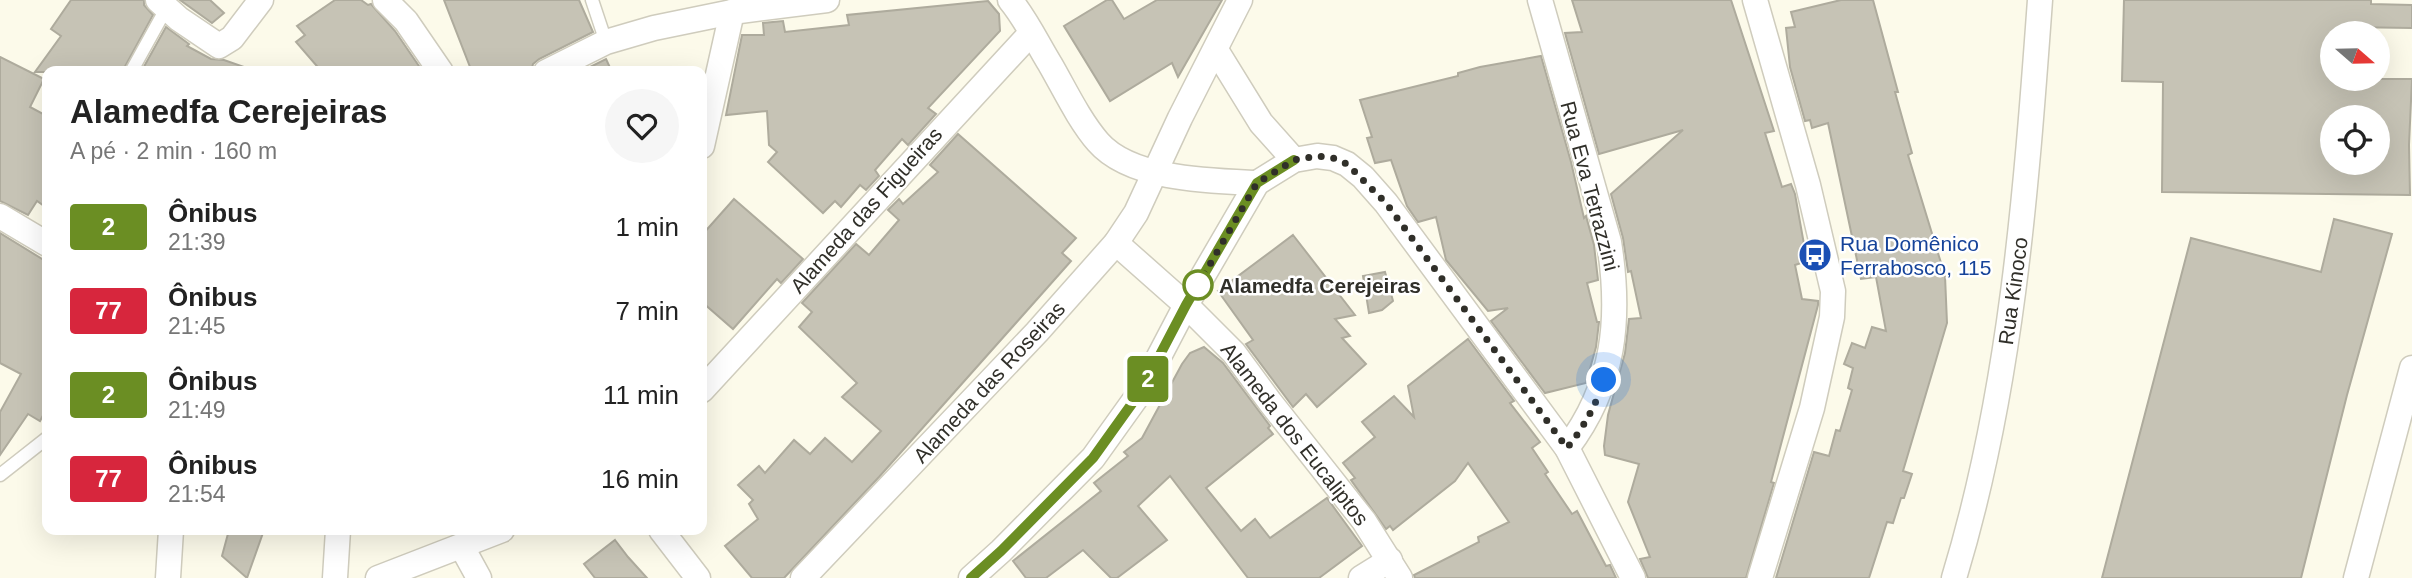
<!DOCTYPE html>
<html lang="pt">
<head>
<meta charset="utf-8">
<style>
  body { margin:0; font-family:Helvetica,sans-serif; background:#f6f6f6; color:#222; height:100vh; display:flex; flex-direction:column; font-size:26px; white-space:nowrap }
  * { box-sizing:border-box; margin:0 }
  p { font-size:23px; color:#767676 }
  .icon { flex:none; width:38px; height:38px; fill:none; stroke:currentColor; stroke-width:2; stroke-linecap:round; stroke-linejoin:round }
  .map { position:relative; flex:1; overflow:hidden }
  .drawer { position:absolute; left:42px; top:66px; width:665px; height:469px; display:flex; flex-direction:column; background:#fff; border-radius:14px; box-shadow:0 7px 28px #0002 }
  .drawer>* { flex:none }
  .badge { padding:0 14px; border-radius:5px; font-size:24px; line-height:46px }
  .needle { width:46px; rotate:110deg }
  .buttons { position:absolute; left:2320px; top:21px; display:grid; gap:14px }
  .buttons a { display:grid; place-items:center; width:70px; height:70px; border-radius:50%; background:#fff; box-shadow:0 7px 28px #0002; font-size:35px }
  .you { position:absolute; width:35px; height:35px; margin:-18px; border:5px solid #fff; border-radius:50%; background:#1a73e8; box-shadow:0 0 0 10px #1a73e833 }
  .map>.badge { position:absolute; translate:-50% -50%; box-shadow:0 0 0 4px #fff }
  .round { display:grid; place-items:center; flex:none; width:74px; height:74px; border-radius:37px; background:#f6f6f6 }
  .headline { display:flex; align-items:center; justify-content:space-between; height:119px; padding:0 28px }
  h1 { font-size:33px; font-weight:600; line-height:52px }
  ul { padding:0; list-style:none }
  li { display:flex; align-items:center; gap:21px; height:84px; padding:0 28px }
  li div { flex:1 }
  li b { display:block; font-size:26px }
  li em { font-style:normal }
  li .badge { min-width:77px; font-weight:700; text-align:center }
  .map>svg:first-child { display:block }
</style>
</head>
<body>
<div class="map">
<svg width="2412" height="578" viewBox="0 0 2412 578">
  <rect width="100%" height="100%" fill="#fcfaea"/>
  <g fill="#c6c3b5" stroke="#aeab9d" stroke-width="2" fill-rule="evenodd">
    <path d="M71 0H144V5L153 15 122 72H35L61 36 51 29Z"/>
    <path d="M180 0H210L224 13 212 23Z"/>
    <path d="M335 0H361L368 5 371 4 395 31 423 72H322L296 42 305 35 297 26Z"/>
    <path d="M444 0H579L593 32 539 59 533 64 531 72H472Z"/>
    <path d="M1107 0H1112L1124 19 1157 0H1222L1178 77 1172 63 1110 101 1064 26Z"/>
    <path d="M1572 0H1731L1774 131 1765 133 1782 187 1791 184 1795 194 1807 261 1795 265 1802 299 1818 301V305L1771 482 1774 483 1746 578H1648L1640 559 1650 557 1628 502 1639 464 1605 455 1604 446 1608 415 1625 353 1629 319 1641 318 1631 271 1628 272 1623 238 1611 194 1683 130 1599 154 1565 33 1582 32Z"/>
    <path d="M1841 0H1873L1898 92H1895L1912 153 1908 155 1945 276 1947 323 1903 471 1912 474 1904 498H1901L1893 523 1887 522 1869 578H1776L1814 452 1829 456 1836 430 1840 431 1852 390 1848 388 1853 368 1844 364 1852 343 1865 348 1872 327 1886 331 1876 277 1861 279 1828 123 1812 128 1810 120 1805 121 1790 67 1786 28 1795 27 1791 12Z"/>
    <path d="M2124 0H2371V4L2412 5V28L2348 27V33H2333V79H2412L2409 145 2410 195 2162 192 2163 82 2122 81ZM2333 117H2378V163H2333Z"/>
    <path d="M988 1 999 14 1000 31 928 108 936 114 908 145 902 139 875 170 879 176 866 190 860 185 841 207 835 201 823 213 768 162 777 152 769 145 767 111 726 115 742 35H764L763 23 783 21 785 32 849 25 847 15Z"/>
    <path d="M166 27 189 44 187 46 211 59 224 60 250 69 249 72H141Z"/>
    <path d="M1541 56 1571 162 1584 218 1586 216 1594 245 1598 280 1587 283 1597 322H1599L1596 347 1586 383 1545 393 1491 321 1508 308 1488 311 1446 260 1436 217 1418 222 1407 206 1391 160 1375 163 1367 138 1372 137 1360 100 1458 76V73L1480 67Z"/>
    <path d="M0 57 44 79 30 107 47 116V208L37 201 28 215 0 201Z"/>
    <path d="M606 59 612 72H580Z"/>
    <path d="M958 134 1076 238 1062 253 1071 261 879 477 784 578H752L725 546 758 519 749 504 753 500 738 485 759 466 765 473 794 440 810 454 825 438 852 462 881 431 842 397 857 383 799 327 812 312 802 303 856 244 869 255 899 220 888 210 899 199 903 204 938 172 930 165Z"/>
    <path d="M734 199 803 259 781 283 777 279 733 329 702 302V235Z"/>
    <path d="M2334 219 2392 234 2347 395 2301 578H2102L2191 238 2321 272Z"/>
    <path d="M0 233 47 262V408L40 421 28 414 0 455V412L21 374 0 363Z"/>
    <path d="M1293 235 1355 315 1335 319 1350 336 1342 338 1366 364 1317 407 1306 394 1293 407 1246 344 1253 340 1218 291Z"/>
    <path d="M1385 272 1393 301 1382 310 1369 313 1363 276Z"/>
    <path d="M1468 339 1514 401 1510 403 1540 442 1532 448 1548 472 1545 474 1572 514 1577 511 1606 566 1610 565 1616 578H1415L1414 575 1479 542 1478 537 1509 522 1468 463 1455 481 1393 530 1390 526 1386 529 1351 480 1355 478 1343 463 1375 437 1362 422 1394 396 1414 417 1408 386Z"/>
    <path d="M1204 347 1223 363 1270 426 1268 428 1273 434 1206 488 1241 531 1255 519 1270 538 1327 498 1362 546 1319 578H1248L1170 476 1138 506 1167 540 1117 578H1111L1083 550 1046 578H1026L1013 561 1101 491 1094 483 1128 456 1124 452 1142 438 1182 364 1190 353Z"/>
    <path d="M229 530H264L247 578 222 556Z"/>
    <path d="M615 540 628 557 647 578H595L584 564Z"/>
  </g>
  <g fill="none" stroke-linecap="round" stroke-linejoin="round">
    <defs>
      <g id="lane">
        <path d="M592 0 606 42"/>
        <path d="M131 72 167 7"/>
        <path d="M0 475 47 438"/>
      </g>
      <g id="street">
        <path d="M158 0 179 19 219 46 232 38 261 0"/>
        <path d="M385 0 406 21 441 72"/>
        <path d="M1010 0C1026 19 1037 43 1050 64 1065 90 1079 120 1098 142 1131 180 1211 181 1257 183"/>
        <path d="M1540 0 1609 242C1621 318 1615 385 1567 448"/>
        <path d="M1755 0 1808 185 1833 291 1832 317 1812 408 1760 578"/>
        <path d="M1216 50 1261 123 1294 160"/>
        <path d="M546 72 606 42 654 28 732 12 827 0"/>
        <path d="M702 146 732 12"/>
        <path d="M0 216 47 244"/>
        <path d="M1116 243 1186 305 1234 353 1270 402 1364 521 1400 578"/>
        <path d="M702 390 1031 33"/>
        <path d="M661 530 698 578"/>
        <path d="M462 547 479 578"/>
        <path d="M168 578 171 530"/>
        <path d="M335 578 338 530"/>
        <path d="M378 578 502 530"/>
        <path d="M803 578 1037 332 1116 243 1136 213 1180 118 1240 0"/>
        <path d="M971 578 1001 551 1093 458 1141 391 1186 305 1257 183 1294 160 1317 156 1333 158 1347 164 1363 177 1386 203 1567 448 1633 578"/>
        <path d="M1361 578 1390 560"/>
        <path d="M1954 578C2011 391 2026 194 2040 0"/>
        <path d="M2356 578 2412 368"/>
      </g>
    </defs>
    <use href="#lane" stroke="#cfccbd" stroke-width="15"/>
    <use href="#street" stroke="#cfccbd" stroke-width="27"/>
    <use href="#lane" stroke="#fff" stroke-width="12"/>
    <use href="#street" stroke="#fff" stroke-width="24"/>
  </g>
  <g fill="none" stroke-linecap="round" stroke-linejoin="round">
    <defs>
      <path id="line" d="M971 578 1001 551 1093 458 1141 391 1186 305 1257 183 1294 160"/>
    </defs>
    <use href="#line" stroke="#fff" stroke-width="16"/>
    <use href="#line" stroke="#6b8e23" stroke-width="10"/>
    <path stroke="#302f29" stroke-width="7" stroke-dasharray="0 12.6" d="M1198 285 1257 183 1294 160 1317 156 1333 158 1347 164 1386 203 1567 448C1584 427 1596 405 1604 380"/>
  </g>
  <defs>
    <symbol id="bus-disc" viewBox="-11 -11 22 22"><circle r="9.5" fill="#1a4fb4" stroke="#fff"/><path d="M-5-6H5V4H4V6H2V4H-2V6H-4V4H-5ZM-3.5-4V0h7V-4ZM-3.5 1.2v1.5H-2V1.2ZM2 1.2v1.5H3.5V1.2Z" fill="#fff"/></symbol>
  </defs>
  <g fill-rule="evenodd">
    <use href="#bus-disc" x="1796" y="236" width="38" height="38"/>
  </g>
  <circle fill="#fff" stroke="#6b8e23" stroke-width="3.5" cx="1198" cy="285" r="14"/>
  <g text-anchor="middle" dominant-baseline="central" stroke-width="5" stroke-linejoin="round" paint-order="stroke">
    <g font-size="21" fill="#302f29" stroke="#fff">
      <text transform="translate(1590 186) rotate(75)">Rua Eva Tetrazzini</text>
      <text transform="translate(866 210) rotate(-48)">Alameda das Figueiras</text>
      <text transform="translate(2013 291) rotate(-82)">Rua Kinoco</text>
      <text transform="translate(989 382) rotate(-47)">Alameda das Roseiras</text>
      <text transform="translate(1295 434) rotate(52)">Alameda dos Eucaliptos</text>
    </g>
    <g font-size="21" fill="#164399" stroke="#fff" text-anchor="start">
      <text x="1840" y="243">Rua Domênico<tspan x="1840" dy="24">Ferrabosco, 115</tspan></text>
    </g>
    <g font-size="21" font-weight="bold" fill="#302f29" stroke="#fff" text-anchor="start">
      <text x="1219" y="285">Alamedfa Cerejeiras</text>
    </g>
  </g>
</svg>
<div class="buttons">
<a><svg class="needle" viewBox="-14 -14 28 28"><path d="M0-13l5 13h-10z" fill="#e53935"/><path d="M0 13l5-13h-10z" fill="#767676"/></svg></a>
<a><svg class="icon" aria-label="locate" viewBox="0 0 24 24"><circle cx="12" cy="12" r="6"/><path d="M12 2v4M12 18v4M2 12h4M18 12h4"/></svg></a>
</div>
<div class="you" style="left:1604px;top:380px"></div>
<b class="badge" style="left:1148px;top:379px;background:#6b8e23;color:#fff">2</b>
<section class="drawer">
<div class="headline"><div><h1>Alamedfa Cerejeiras</h1><p>A pé · 2 min · 160 m</p></div><a class="round"><svg class="icon" aria-label="heart" viewBox="0 0 24 24"><path d="M12 20l-8-8c-3-5 5-10 8-4 3-6 11-1 8 4z"/></svg></a></div>
<ul>
<li><span class="badge" style="background:#6b8e23;color:#fff">2</span><div><b>Ônibus</b><p>21:39</p></div><em>1 min</em></li>
<li><span class="badge" style="background:#d7263d;color:#fff">77</span><div><b>Ônibus</b><p>21:45</p></div><em>7 min</em></li>
<li><span class="badge" style="background:#6b8e23;color:#fff">2</span><div><b>Ônibus</b><p>21:49</p></div><em>11 min</em></li>
<li><span class="badge" style="background:#d7263d;color:#fff">77</span><div><b>Ônibus</b><p>21:54</p></div><em>16 min</em></li>
</ul>
</section>
</div>
</body>
</html>
